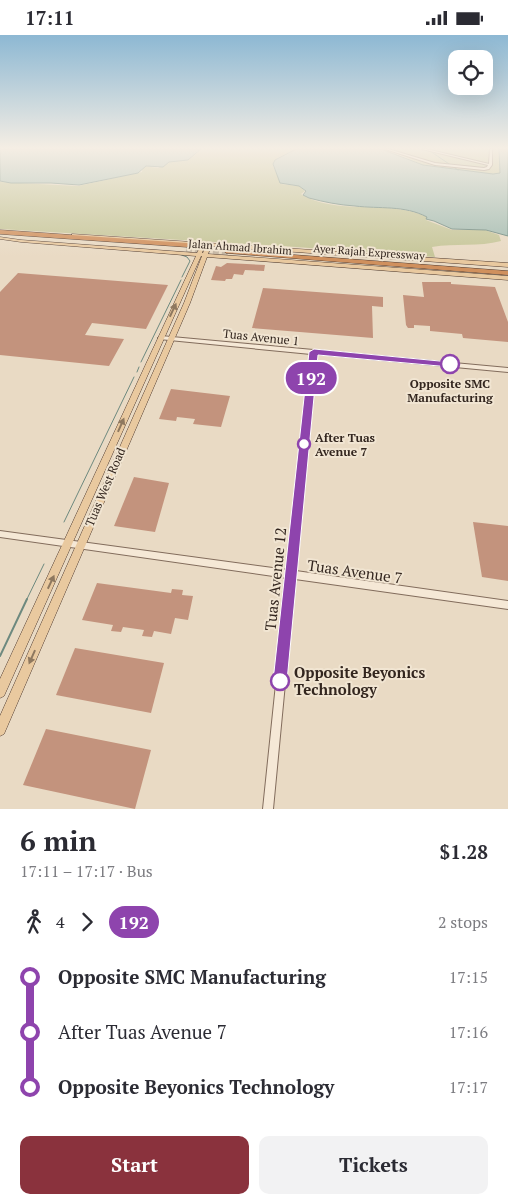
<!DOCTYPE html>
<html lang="en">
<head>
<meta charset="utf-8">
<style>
  body { margin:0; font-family:"PT Serif",serif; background:#f2f2f3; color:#2b2b33; height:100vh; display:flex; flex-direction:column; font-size:19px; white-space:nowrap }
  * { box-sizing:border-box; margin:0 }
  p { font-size:16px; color:#7c7c81 }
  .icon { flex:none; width:28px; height:28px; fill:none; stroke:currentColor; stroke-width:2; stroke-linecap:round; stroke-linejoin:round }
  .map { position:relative; height:774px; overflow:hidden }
  .sheet { display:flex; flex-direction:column; background:#fff; flex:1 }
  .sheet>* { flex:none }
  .badge { padding:0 10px; border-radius:16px; font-size:18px; line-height:32px }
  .controls { position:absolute; left:448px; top:15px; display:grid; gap:10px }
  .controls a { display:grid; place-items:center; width:45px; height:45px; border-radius:10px; background:#fff; box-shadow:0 5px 20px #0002; font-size:25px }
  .map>.badge { position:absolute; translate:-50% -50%; box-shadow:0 0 0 2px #fff }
  .legs { display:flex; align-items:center; gap:8px; height:55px; padding:0 20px; font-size:16px }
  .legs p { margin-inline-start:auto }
  .head { display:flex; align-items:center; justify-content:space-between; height:85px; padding:0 20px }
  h1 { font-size:28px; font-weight:800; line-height:38px }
  .button { display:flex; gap:10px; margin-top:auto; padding:10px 20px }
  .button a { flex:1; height:58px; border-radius:10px; background:#8a323d; color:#fff; font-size:20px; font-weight:800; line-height:58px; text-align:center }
  .button a+a { background:#f2f2f3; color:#2b2b33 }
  ul { padding:0 20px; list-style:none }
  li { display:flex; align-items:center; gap:18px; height:55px; font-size:19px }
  li i { display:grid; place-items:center; width:8px; height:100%; margin:0 6px; background:currentColor }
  li i::after { content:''; width:12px; height:12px; margin:-6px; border:4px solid; border-radius:50%; background:#fff }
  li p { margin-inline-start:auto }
  li:first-child i { background:linear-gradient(#0000 50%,currentColor 0) }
  li:last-child i { background:linear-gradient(currentColor 50%,#0000 0) }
  .status { display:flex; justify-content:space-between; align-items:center; height:35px; padding:0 25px; background:#fff; direction:ltr }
  .status svg { height:14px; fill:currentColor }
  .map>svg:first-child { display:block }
</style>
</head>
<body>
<div class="status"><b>17:11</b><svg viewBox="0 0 49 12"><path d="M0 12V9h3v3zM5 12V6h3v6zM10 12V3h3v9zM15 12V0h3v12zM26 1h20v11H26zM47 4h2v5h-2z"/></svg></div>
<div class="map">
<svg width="508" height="774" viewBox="0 0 508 774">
  <rect width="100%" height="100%" fill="#e9dac4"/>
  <g fill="#c6c699">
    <path d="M202 114H295L276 124 273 131 281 149 299 151 305 156 301 159C335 181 389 164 427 182L426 185 452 195H485L499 200 501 206C479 212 455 208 432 212L435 222 282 211 0 194V147L78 151 142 137 143 131 158 133 169 127 189 125Z"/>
    <path d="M387 114H499L500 138 492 139 423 130Z"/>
  </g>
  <g fill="#a5bdb3" stroke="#6d897f">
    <path d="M0 114H201L188 125 169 127 163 132 146 131 138 138 79 150 51 148H11L0 146Z"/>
    <path d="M296 114H381L423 130 493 139 500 138 499 114H508V201L486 195 452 194 434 186 426 184 427 182C404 170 380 174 355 171 339 170 324 167 309 163L303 160 306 156 299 151 280 148 273 129 275 125Z"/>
  </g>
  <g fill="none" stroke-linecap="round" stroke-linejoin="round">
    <g stroke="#6d897f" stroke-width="1">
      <path d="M427 114 458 135"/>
      <path d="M179 219 187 222 190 226 182 242"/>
      <path d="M141 327 181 245"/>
      <path d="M137 337 139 332"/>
      <path d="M64 487 134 342"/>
      <path d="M26 566 44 529"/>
    </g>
    <path stroke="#6d897f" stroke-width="2" d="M0 621 27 564"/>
  </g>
  <g fill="#c3937d">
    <path d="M227 228 265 230 264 236 245 235 243 240 234 239 232 244H226L225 246 211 245 216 231 221 232Z"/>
    <path d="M18 238 168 250 146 294 92 288 85 300 124 304 109 331 0 320V257Z"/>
    <path d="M422 247H451V249L495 252 508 287V307L463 303 462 299 430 296V291L414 290V293H408L406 290 403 260 424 262Z"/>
    <path d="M263 253 383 262V272L372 271 373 303 252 293Z"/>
    <path d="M171 354 230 361 221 392 193 389 195 384 177 382 176 386 159 384Z"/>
    <path d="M134 442 169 448 155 497 114 491Z"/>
    <path d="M473 487 508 491V546L482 542Z"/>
    <path d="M97 548 171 558 172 554 183 555 182 560 193 561 188 585 175 583 171 599 154 596 152 602 142 601 144 595 123 592 121 597 111 596 113 590 82 585Z"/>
    <path d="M75 613 164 628 151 678 56 660Z"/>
    <path d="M46 694 151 715 135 774 23 750Z"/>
  </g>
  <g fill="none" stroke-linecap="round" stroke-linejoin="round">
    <path stroke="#c5b6a3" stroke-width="6" stroke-dasharray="6 3" stroke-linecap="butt" d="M186 214 228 217"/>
    <defs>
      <g id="minor">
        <path d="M385 114H388L435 128 484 133 487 132 488 130 422 114H426L489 129 490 114H492V130L489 134 484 135 435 130Z"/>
        <path d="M161 301 508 333V337L317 319 296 536 508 566V574L295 544 273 774H263L287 543 0 502V496L288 535 311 319 159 304 158 303Z"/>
      </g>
      <path id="major" d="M72 199 508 228V232L211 211 208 219 508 241V245L207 222 190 268 4 699 0 701V681L184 268 202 221H201L4 661 0 663V644L196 221 21 207 0 204V202L21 205 197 218 199 214H201L203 215 202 218H203L206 211 74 201 72 200Z"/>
      <g id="highway">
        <path d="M0 195 187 208 190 210 187 212 0 199Z"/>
        <path d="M228 215 508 236V240L226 218 225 217Z"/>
      </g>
    </defs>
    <use href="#minor" stroke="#826c5c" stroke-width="2"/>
    <use href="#major" stroke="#503b30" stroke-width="1"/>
    <use href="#highway" stroke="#503b30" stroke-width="1"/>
    <use href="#minor" fill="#f5e8d6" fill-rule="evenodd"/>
    <use href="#major" fill="#e9c99f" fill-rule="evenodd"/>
    <use href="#highway" fill="#d0905d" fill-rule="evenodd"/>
  </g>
  <defs><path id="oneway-solid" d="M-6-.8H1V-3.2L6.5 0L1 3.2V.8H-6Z" transform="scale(1.25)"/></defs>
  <g fill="#8e785f">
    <use href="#oneway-solid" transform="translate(173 275) rotate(-65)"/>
    <use href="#oneway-solid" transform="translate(121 390) rotate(-66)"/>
    <use href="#oneway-solid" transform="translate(51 547) rotate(-65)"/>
    <use href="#oneway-solid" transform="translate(32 622) rotate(114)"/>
  </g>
  <linearGradient id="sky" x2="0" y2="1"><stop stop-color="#8db8d3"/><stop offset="0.51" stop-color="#f5eee4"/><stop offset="1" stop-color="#f5eee4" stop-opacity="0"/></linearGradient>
  <rect width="508" height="222" fill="url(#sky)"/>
  <path fill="#8e44ad" stroke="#fff" d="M314 314 450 327 455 329 450 332 318 320 287 646 285 651 280 654 275 651 273 646 309 317Z"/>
  <g fill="#fff" stroke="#8e44ad" stroke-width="2.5">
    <circle cx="450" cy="329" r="9"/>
    <circle cx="304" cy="409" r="6"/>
    <circle cx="280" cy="646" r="9"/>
  </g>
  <g text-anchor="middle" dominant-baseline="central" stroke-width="4" stroke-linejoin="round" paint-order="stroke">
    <g font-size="11" fill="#33261f" stroke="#f1e5d2">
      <text transform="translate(240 212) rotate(4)">Jalan Ahmad Ibrahim</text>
      <text transform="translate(369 217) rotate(4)">Ayer Rajah Expressway</text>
    </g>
    <g font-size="12" fill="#33261f" stroke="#f1e5d2">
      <text transform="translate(261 302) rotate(6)">Tuas Avenue 1</text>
      <text transform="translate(105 452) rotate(-67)">Tuas West Road</text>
    </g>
    <g font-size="12" font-weight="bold" fill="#33261f" stroke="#f1e5d2">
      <text x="450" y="348">Opposite SMC<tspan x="450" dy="14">Manufacturing</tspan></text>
      <text x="315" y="402" text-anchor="start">After Tuas<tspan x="315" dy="14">Avenue 7</tspan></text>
    </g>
    <g font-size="15" fill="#33261f" stroke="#f1e5d2">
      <text transform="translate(355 536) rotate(8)">Tuas Avenue 7</text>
      <text transform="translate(275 544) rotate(-84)">Tuas Avenue 12</text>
    </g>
    <g font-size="15" font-weight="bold" fill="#33261f" stroke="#f1e5d2" text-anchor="start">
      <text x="294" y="637">Opposite Beyonics<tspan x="294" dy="17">Technology</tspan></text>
    </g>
  </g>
</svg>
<div class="controls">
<a><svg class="icon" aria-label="locate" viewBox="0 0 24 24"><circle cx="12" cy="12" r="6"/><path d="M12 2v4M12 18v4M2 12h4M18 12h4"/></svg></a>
</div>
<b class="badge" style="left:311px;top:343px;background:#8e44ad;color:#fff">192</b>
</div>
<section class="sheet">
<div class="head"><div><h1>6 min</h1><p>17:11 – 17:17 · Bus</p></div><b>$1.28</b></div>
<div class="legs"><svg class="icon" aria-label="walk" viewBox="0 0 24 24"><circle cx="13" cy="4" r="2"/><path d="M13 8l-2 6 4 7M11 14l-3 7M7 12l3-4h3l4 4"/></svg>4<svg class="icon" aria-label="forward" viewBox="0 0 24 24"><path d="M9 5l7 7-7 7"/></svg><b class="badge" style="background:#8e44ad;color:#fff">192</b><p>2 stops</p></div>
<ul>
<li><i style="color:#8e44ad"></i><b>Opposite SMC Manufacturing</b><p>17:15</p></li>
<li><i style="color:#8e44ad"></i><span>After Tuas Avenue 7</span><p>17:16</p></li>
<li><i style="color:#8e44ad"></i><b>Opposite Beyonics Technology</b><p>17:17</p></li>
</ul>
<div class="button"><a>Start</a><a>Tickets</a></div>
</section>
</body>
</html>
